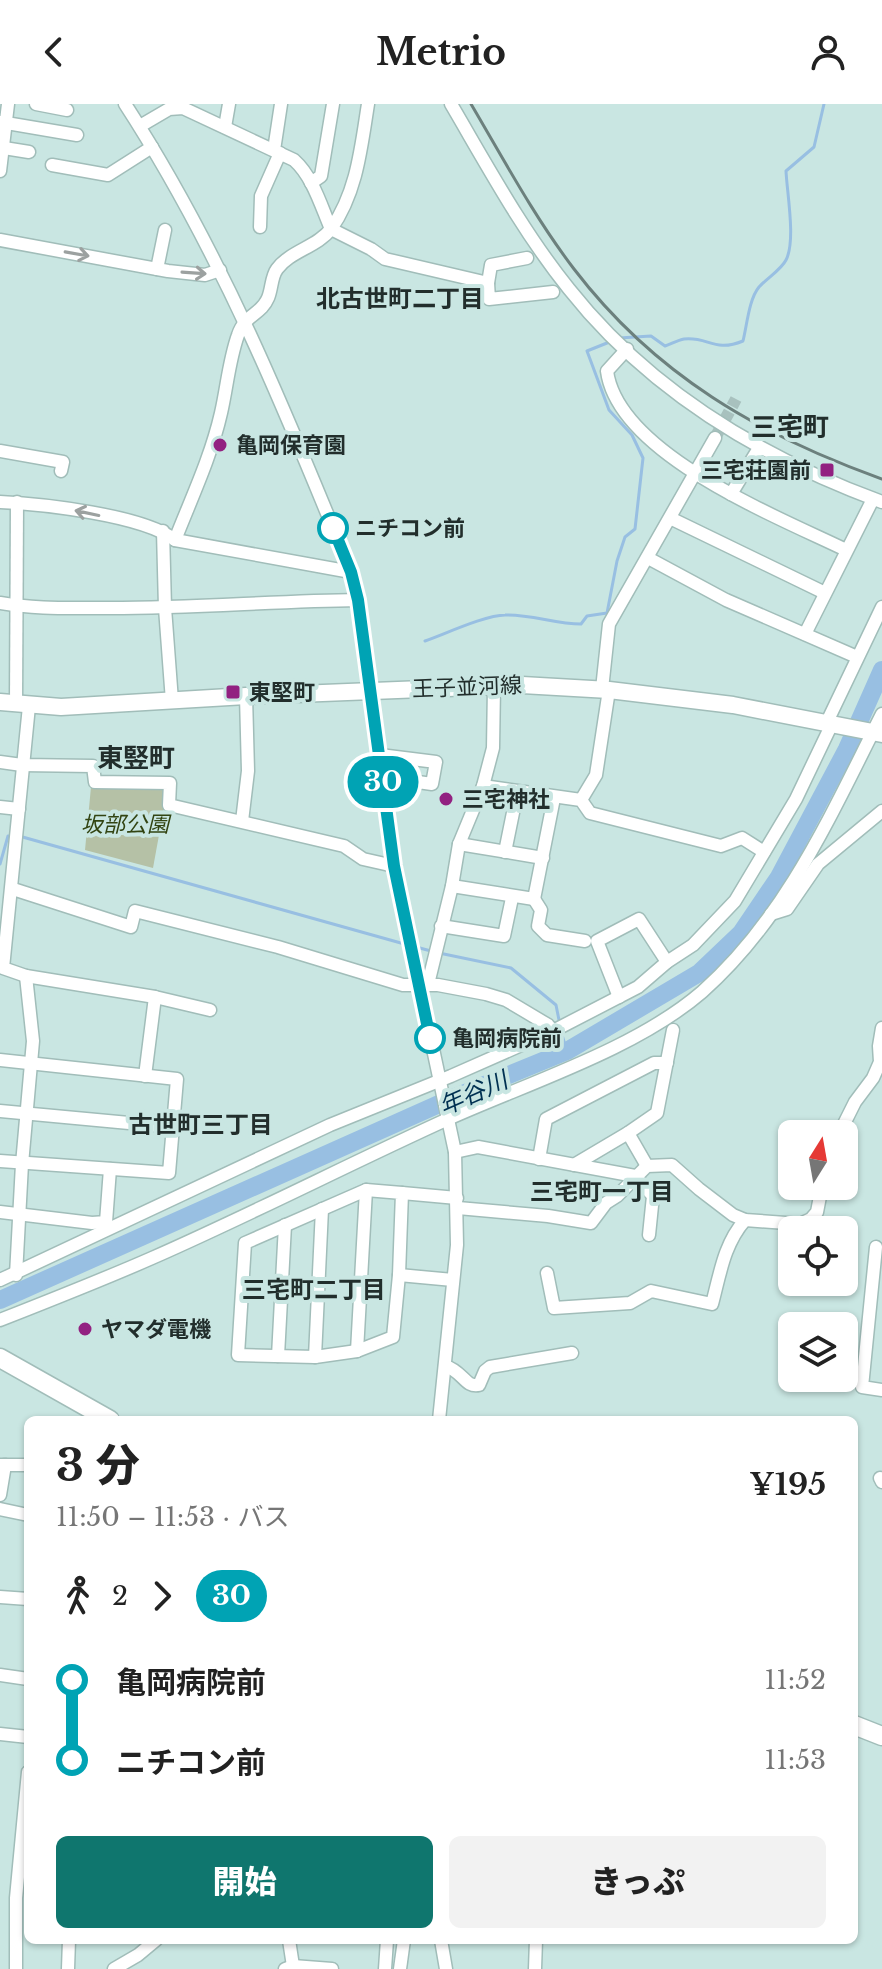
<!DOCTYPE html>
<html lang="ja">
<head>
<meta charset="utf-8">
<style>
  body { margin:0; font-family:"Libre Baskerville","Noto Sans JP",serif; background:#f2f2f2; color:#222; height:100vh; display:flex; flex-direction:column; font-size:30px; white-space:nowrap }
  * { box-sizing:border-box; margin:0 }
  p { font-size:26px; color:#767676 }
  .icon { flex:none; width:44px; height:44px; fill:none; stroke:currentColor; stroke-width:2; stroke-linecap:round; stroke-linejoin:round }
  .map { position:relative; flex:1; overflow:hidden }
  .panel { position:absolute; left:24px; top:1312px; width:834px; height:528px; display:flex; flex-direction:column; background:#fff; border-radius:12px; box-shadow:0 2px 6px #0004 }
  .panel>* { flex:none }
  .badge { padding:0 16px; border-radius:26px; font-size:28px; line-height:52px }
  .needle { width:52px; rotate:11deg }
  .buttons { position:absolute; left:778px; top:1016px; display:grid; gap:16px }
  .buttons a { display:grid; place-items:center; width:80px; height:80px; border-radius:12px; background:#fff; box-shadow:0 2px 6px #0004; font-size:40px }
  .map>.badge { position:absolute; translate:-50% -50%; box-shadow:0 0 0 4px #fff }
  .legs { display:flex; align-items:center; gap:12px; height:88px; padding:0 32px; font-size:26px }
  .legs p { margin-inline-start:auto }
  .overview { display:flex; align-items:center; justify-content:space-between; height:136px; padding:0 32px }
  h1 { font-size:44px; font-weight:800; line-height:60px }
  .primary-button { display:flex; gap:16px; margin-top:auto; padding:16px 32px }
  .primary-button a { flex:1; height:92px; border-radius:12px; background:#0f766e; color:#fff; font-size:32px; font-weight:800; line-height:92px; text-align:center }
  .primary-button a+a { background:#f2f2f2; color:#222 }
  ul { padding:0 32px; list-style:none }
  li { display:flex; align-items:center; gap:28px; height:80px; font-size:30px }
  li i { display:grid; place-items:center; width:12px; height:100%; margin:0 10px; background:currentColor }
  li i::after { content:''; width:20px; height:20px; margin:-10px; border:6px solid; border-radius:50%; background:#fff }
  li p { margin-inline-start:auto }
  li:first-child i { background:linear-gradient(#0000 50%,currentColor 0) }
  li:last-child i { background:linear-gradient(currentColor 50%,#0000 0) }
  header { display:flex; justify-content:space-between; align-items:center; height:104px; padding:0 32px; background:#fff; font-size:36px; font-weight:800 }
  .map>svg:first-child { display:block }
</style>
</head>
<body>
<header><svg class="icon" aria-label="back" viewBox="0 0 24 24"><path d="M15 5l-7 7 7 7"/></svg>Metrio<svg class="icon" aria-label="person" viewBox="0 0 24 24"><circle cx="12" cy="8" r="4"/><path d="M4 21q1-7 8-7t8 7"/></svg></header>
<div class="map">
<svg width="882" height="1865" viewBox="0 0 882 1865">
  <rect width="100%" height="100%" fill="#c9e6e2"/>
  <path fill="#b5c1a6" d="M91 683H162L167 687 153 764 85 746Z"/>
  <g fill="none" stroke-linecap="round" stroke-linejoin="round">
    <g stroke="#98bfe2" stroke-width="3">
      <path d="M619 234 651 232 665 242C671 240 678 236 684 235 708 232 714 249 743 237 747 221 749 195 759 183 767 174 781 166 786 156 796 137 787 89 786 67L814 43 824 0"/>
      <path d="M425 537C445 530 486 511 505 511 531 510 555 520 581 520L587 512 607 509 617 457 625 433 635 425 643 354 632 331 609 306 587 247 612 237"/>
      <path d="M19 732 408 841"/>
      <path d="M0 760 8 732H11"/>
      <path d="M416 843 431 847"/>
      <path d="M439 849 511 864 556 901 560 921"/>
      <path d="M561 928 567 947"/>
    </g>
    <path stroke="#98bfe2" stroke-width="18" d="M0 1196 448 996 567 947 699 869 741 829 779 773 847 645 882 566"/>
    <path stroke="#a8c1be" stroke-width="12" stroke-dasharray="12 6" stroke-linecap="butt" d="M715 334 736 295"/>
    <defs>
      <g id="minor">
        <path d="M36 0 67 6"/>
        <path d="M125 0C220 146 286 308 351 468L358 496 394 762 455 1048 457 1141 439 1316"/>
        <path d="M368 0C361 44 357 88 331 125L371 145 385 155 488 179"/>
        <path d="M451 0C488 63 523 128 569 185 649 286 762 354 882 398"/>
        <path d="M0 18 77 31"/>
        <path d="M140 22 169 5 183 4 294 56C313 73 321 102 331 125 317 143 290 147 277 165 271 173 272 185 268 194 261 211 245 210 238 231 229 256 227 283 221 309 211 353 191 395 175 436"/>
        <path d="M225 23 229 0"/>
        <path d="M4 44 29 48"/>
        <path d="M274 46 281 0"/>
        <path d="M52 61 108 71 152 43"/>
        <path d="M0 67 8 0"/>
        <path d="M311 79 321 72 333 0"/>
        <path d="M260 123 261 92 280 49"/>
        <path d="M0 136 168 167 205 171 220 166"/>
        <path d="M527 154 491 161 488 179 489 195 553 188"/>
        <path d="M157 165 165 126"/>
        <path d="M627 245 607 267C618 350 778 413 846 446"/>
        <path d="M0 347 63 358 61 367"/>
        <path d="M731 390 759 344"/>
        <path d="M0 398C42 400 143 411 175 436L351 468"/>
        <path d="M670 414 825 489"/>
        <path d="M163 427 165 504 172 597"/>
        <path d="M648 454 726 496 857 553"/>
        <path d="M0 499C33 505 66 504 99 504 185 505 271 497 358 496"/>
        <path d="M805 530 873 395"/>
        <path d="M602 585 609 520 715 334"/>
        <path d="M16 600 17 398"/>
        <path d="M29 602 3 864 26 872 155 893 210 906"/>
        <path d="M380 651 436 658 432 680 383 673"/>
        <path d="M0 658 22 661 93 662 95 678 170 679 169 701 344 742 363 755 394 762"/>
        <path d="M483 682 581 696 590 709 721 742 742 734 764 748"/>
        <path d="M581 696 596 671 609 586"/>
        <path d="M0 703 19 705"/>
        <path d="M242 717 248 667 246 592"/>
        <path d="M459 740 543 754"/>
        <path d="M505 748 517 689"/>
        <path d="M452 782 534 795 554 694"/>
        <path d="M13 785 131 823 135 807 278 843 403 881H438L486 890 506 896 548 921 553 927"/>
        <path d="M534 795 541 806 538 822 547 831 585 837"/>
        <path d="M771 810 787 805 818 760 882 707"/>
        <path d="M441 822 504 832 512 794"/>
        <path d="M420 882 429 876 452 782 459 740 483 682 493 644 494 582"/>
        <path d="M619 893 597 837 639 815 667 858"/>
        <path d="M0 956 177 975 169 1069 0 1057"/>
        <path d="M145 972 155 893"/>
        <path d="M0 1007 172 1023"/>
        <path d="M628 1029 647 1062"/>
        <path d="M839 1030 855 998 873 974 880 958 879 942 882 924"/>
        <path d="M455 1048 478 1043 635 1072 653 1092 649 1131"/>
        <path d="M539 1055 546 1015 654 959H667"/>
        <path d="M574 1061 628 1029 657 1009 673 926"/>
        <path d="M366 1086 402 1089 399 1171 393 1233 357 1247 315 1253 238 1251 245 1139Z"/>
        <path d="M402 1089 457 1094"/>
        <path d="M458 1104 548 1112 591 1119 606 1099 617 1092 647 1062 672 1061 699 1085 733 1111 745 1116 800 1120 811 1115 817 1108 822 1082"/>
        <path d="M0 1108 92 1119 106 1118 110 1065"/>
        <path d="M876 1143 862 1283 882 1286"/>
        <path d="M547 1169 554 1204 630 1199 651 1187 712 1200C720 1170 724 1140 745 1116"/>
        <path d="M16 1171 22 1060 33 937 26 872"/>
        <path d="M399 1171 453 1176"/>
        <path d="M0 1176 330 1021 451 972 553 927 638 883 667 858 693 841 735 797 796 695 829 626 827 618 882 503"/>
        <path d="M0 1216C51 1196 102 1176 152 1154 252 1110 349 1060 448 1015 528 979 636 945 702 888 787 813 832 708 882 610"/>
        <path d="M357 1247 366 1086"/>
        <path d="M278 1252 285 1121"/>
        <path d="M315 1253 322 1105"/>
        <path d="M445 1262C463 1267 465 1284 479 1281L485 1267 490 1263 572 1249"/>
        <path d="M0 1361H28"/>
        <path d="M880 1374 882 1378"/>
        <path d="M0 1391 5 1361"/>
        <path d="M0 1405 28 1411"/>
        <path d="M0 1493 28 1495"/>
        <path d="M0 1571 28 1575"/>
        <path d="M0 1630 28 1633"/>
        <path d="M289 1836 293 1862"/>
        <path d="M441 1836 446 1865"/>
        <path d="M16 1865V1794L28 1668"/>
        <path d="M68 1865 69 1836"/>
        <path d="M114 1865 138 1851 156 1836"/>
        <path d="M285 1865 293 1862 332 1865"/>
        <path d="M385 1865 387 1836"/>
        <path d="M400 1865 404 1836"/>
        <path d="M535 1865 536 1836"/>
      </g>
      <path id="major" d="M0 598 61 603 246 592 522 581 609 586 733 601 882 630"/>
      <g id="highway">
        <path d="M0 1254 110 1316"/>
        <path d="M854 1621 882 1632"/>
      </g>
    </defs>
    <use href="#minor" stroke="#a1bdb9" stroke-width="15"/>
    <use href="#major" stroke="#a1bdb9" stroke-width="19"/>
    <use href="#highway" stroke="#a1bdb9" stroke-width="21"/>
    <use href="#minor" stroke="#fff" stroke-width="12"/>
    <use href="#major" stroke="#fff" stroke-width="16"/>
    <use href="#highway" stroke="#fff" stroke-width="18"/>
    <path stroke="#6c807d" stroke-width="3" d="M471 0C504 56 535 114 574 165 655 271 759 331 882 375"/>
  </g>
  <defs><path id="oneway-shaft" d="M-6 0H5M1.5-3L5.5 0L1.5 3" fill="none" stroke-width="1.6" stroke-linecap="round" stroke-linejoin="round" transform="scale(2)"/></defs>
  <g stroke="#9ca1a0">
    <use href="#oneway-shaft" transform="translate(77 150) rotate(10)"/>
    <use href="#oneway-shaft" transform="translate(194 169) rotate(4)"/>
    <use href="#oneway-shaft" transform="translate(87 409) rotate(-168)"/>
  </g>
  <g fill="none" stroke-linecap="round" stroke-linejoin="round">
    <defs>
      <path id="line-1" d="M333 424 351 468 358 496 394 762 430 934"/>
    </defs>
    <use href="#line-1" stroke="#fff" stroke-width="18"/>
    <use href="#line-1" stroke="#00a3b4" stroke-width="12"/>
  </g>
  <g fill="#922181" stroke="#c9e6e2" stroke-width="3">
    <circle cx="220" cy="341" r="8"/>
    <rect x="819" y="358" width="16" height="16" rx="4"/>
    <rect x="225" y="580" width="16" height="16" rx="4"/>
    <circle cx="446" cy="695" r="8"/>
    <circle cx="85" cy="1225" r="8"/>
  </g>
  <g fill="#fff" stroke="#00a3b4" stroke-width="4">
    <circle cx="333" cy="424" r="14"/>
    <circle cx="430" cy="934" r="14"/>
  </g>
  <g text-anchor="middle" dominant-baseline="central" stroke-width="8" stroke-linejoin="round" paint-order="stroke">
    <g font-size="22" font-weight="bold" fill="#222e2c" stroke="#c9e6e2" text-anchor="start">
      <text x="236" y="341">亀岡保育園</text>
      <text x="811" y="366" text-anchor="end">三宅荘園前</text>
      <text x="249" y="588">東堅町</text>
      <text x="462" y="695">三宅神社</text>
      <text x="101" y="1225">ヤマダ電機</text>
    </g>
    <g font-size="22" font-weight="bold" fill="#222e2c" stroke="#c9e6e2" text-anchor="start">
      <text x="355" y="424">ニチコン前</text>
      <text x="452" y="934">亀岡病院前</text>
    </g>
    <g font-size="22" fill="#222e2c" stroke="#c9e6e2">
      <text transform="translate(467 583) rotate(-2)">王子並河線</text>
    </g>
    <g font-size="22" font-style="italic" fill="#324412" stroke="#c9e6e2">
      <text x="125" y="720">坂部公園</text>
    </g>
    <g font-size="24" font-weight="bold" fill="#222e2c" stroke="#c9e6e2">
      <text x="400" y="194">北古世町二丁目</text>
      <text x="201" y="1020">古世町三丁目</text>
      <text x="602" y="1087">三宅町一丁目</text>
      <text x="314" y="1185">三宅町二丁目</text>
    </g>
    <g font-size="24" font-style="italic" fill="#013152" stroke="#c9e6e2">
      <text transform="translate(473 989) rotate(-24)">年谷川</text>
    </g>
    <g font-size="26" font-weight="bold" fill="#222e2c" stroke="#c9e6e2">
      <text x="790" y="323">三宅町</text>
      <text x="136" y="654">東竪町</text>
    </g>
  </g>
</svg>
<div class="buttons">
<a><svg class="needle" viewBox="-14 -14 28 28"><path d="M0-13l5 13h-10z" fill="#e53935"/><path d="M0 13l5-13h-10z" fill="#767676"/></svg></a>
<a><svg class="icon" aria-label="locate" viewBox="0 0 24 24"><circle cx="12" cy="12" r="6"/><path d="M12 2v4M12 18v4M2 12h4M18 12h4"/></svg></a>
<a><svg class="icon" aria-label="layers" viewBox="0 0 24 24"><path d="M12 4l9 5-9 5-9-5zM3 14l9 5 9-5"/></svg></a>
</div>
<b class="badge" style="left:383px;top:678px;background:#00a3b4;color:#fff">30</b>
<section class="panel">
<div class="overview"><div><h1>3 分</h1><p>11:50 – 11:53 · バス</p></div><b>¥195</b></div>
<div class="legs"><svg class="icon" aria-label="walk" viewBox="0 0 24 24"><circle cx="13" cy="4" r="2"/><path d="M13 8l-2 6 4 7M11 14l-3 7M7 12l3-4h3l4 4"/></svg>2<svg class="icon" aria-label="forward" viewBox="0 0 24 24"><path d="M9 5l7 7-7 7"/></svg><b class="badge" style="background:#00a3b4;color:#fff">30</b></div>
<ul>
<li><i style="color:#00a3b4"></i><b>亀岡病院前</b><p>11:52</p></li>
<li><i style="color:#00a3b4"></i><b>ニチコン前</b><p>11:53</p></li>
</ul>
<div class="primary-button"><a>開始</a><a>きっぷ</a></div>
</section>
</div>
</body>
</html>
